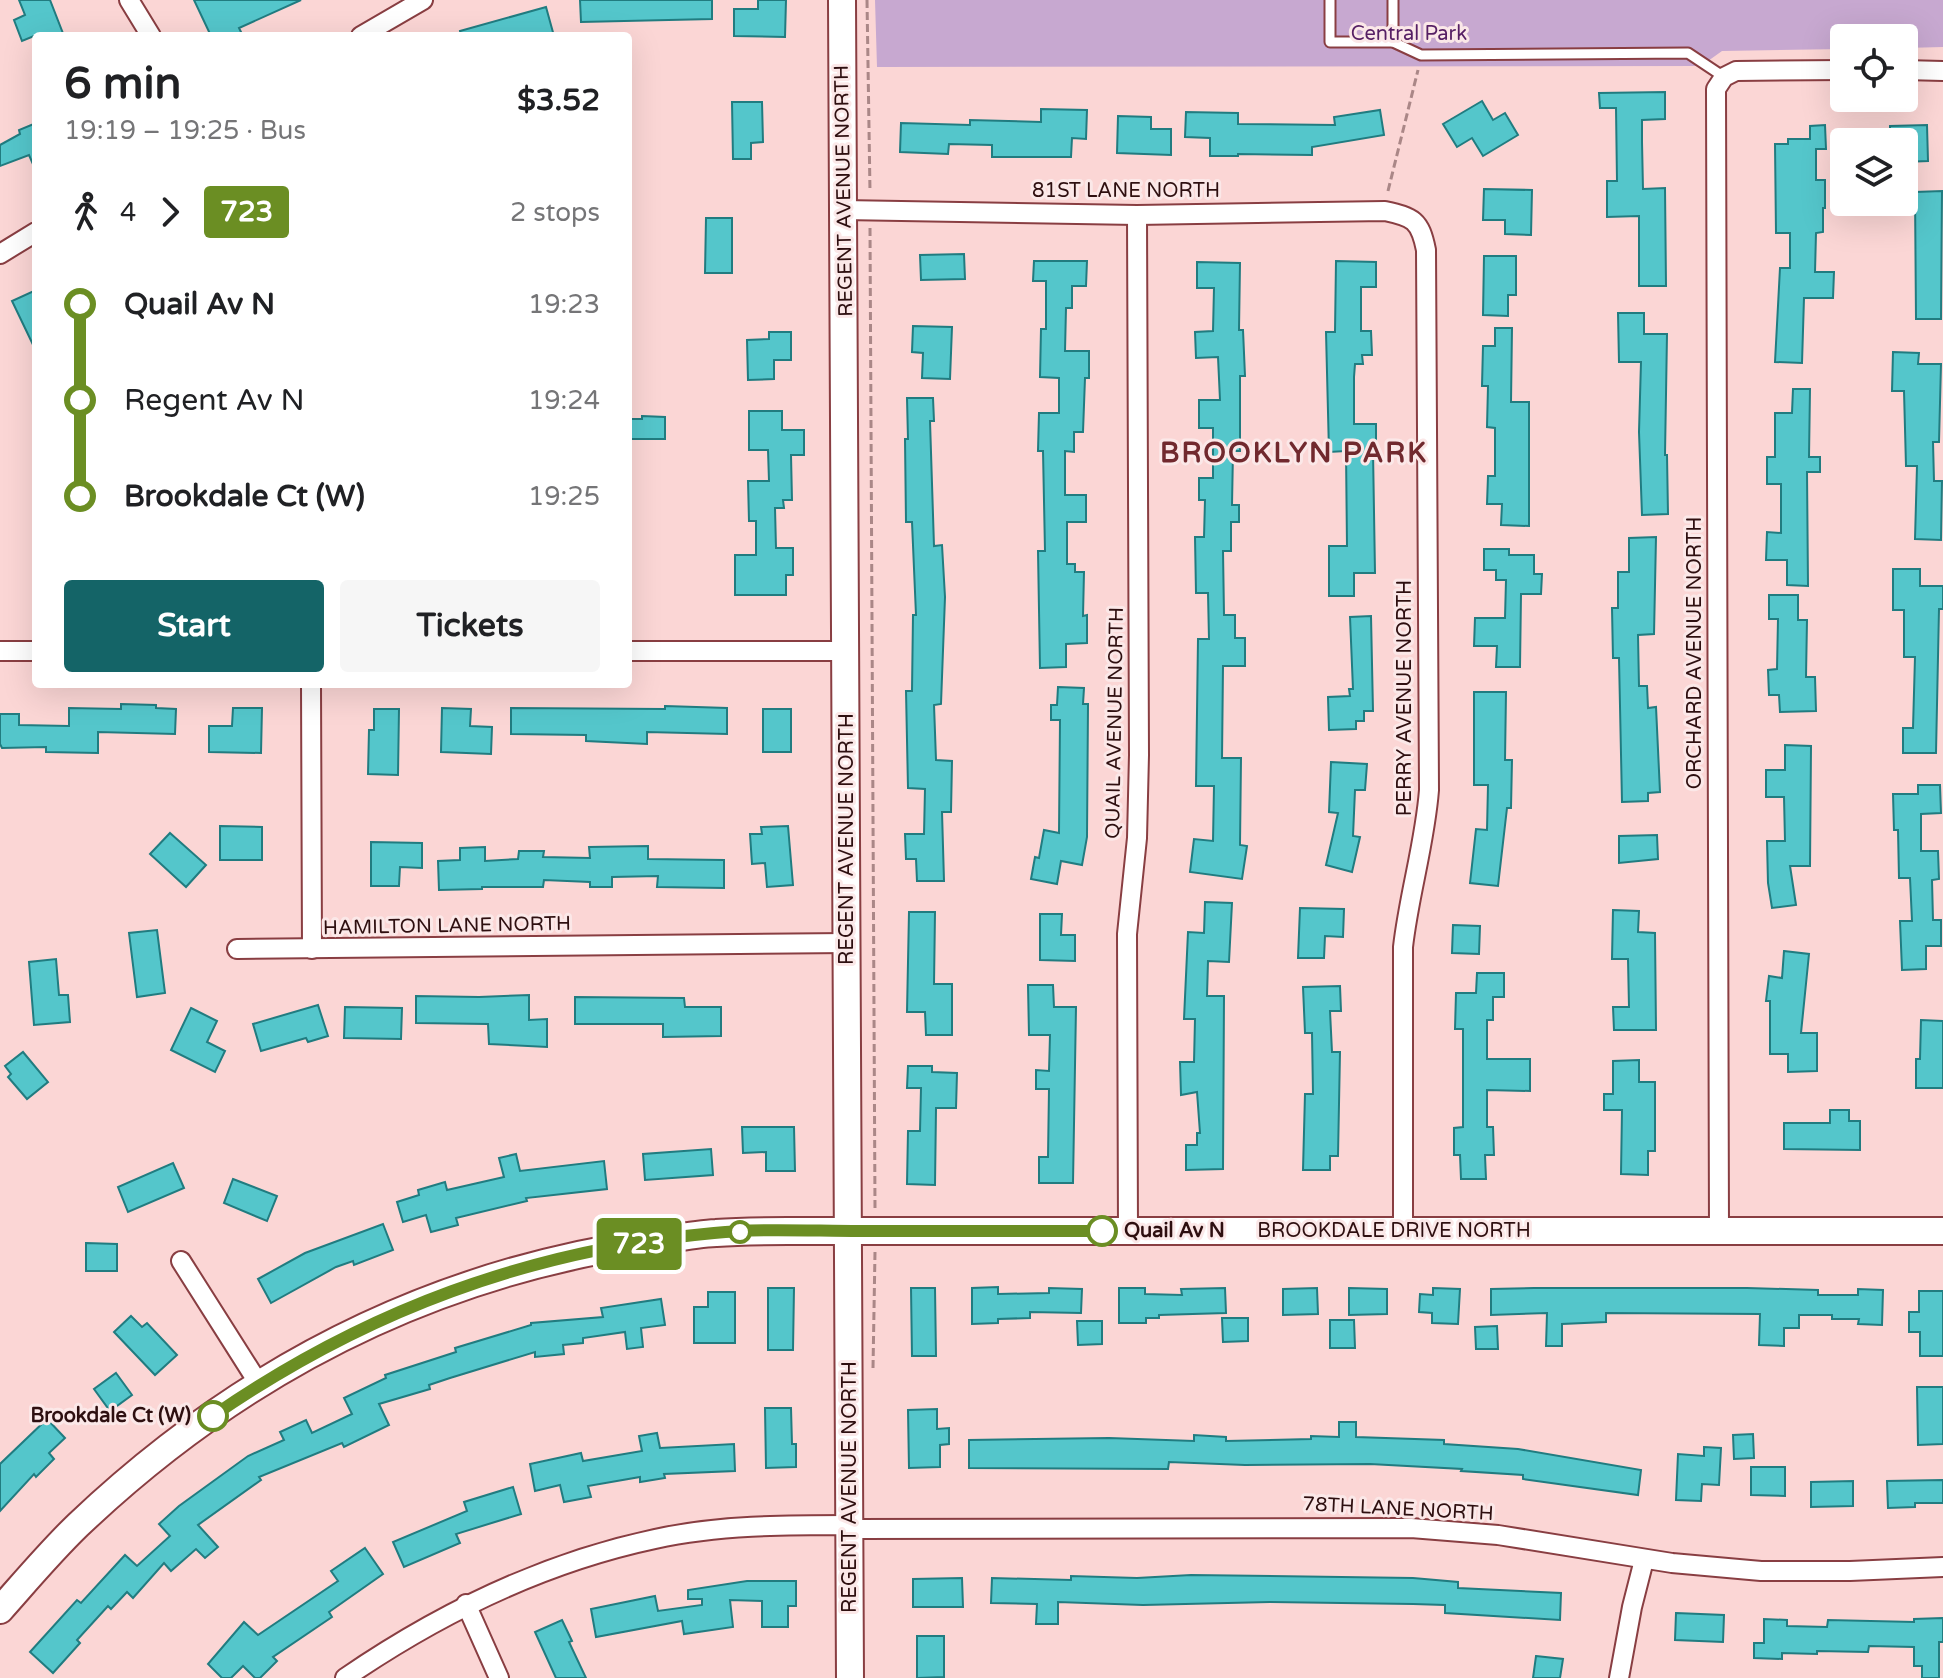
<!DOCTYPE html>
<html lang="en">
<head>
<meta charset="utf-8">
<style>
  body { margin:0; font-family:"Varela Round",sans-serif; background:#f6f6f6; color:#202124; height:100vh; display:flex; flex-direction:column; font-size:30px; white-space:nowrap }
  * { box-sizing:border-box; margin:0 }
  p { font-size:26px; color:#757577 }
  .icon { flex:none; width:44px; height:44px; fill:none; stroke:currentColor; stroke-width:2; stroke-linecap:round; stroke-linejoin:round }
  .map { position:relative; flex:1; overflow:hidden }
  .details { position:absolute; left:32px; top:32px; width:600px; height:656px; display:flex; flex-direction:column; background:#fff; border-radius:8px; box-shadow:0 8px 32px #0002 }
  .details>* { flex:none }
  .badge { padding:0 16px; border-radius:6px; font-size:28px; line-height:52px }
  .controls { position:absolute; left:1830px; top:24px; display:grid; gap:16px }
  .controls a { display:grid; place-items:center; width:88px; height:88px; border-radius:8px; background:#fff; box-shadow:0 8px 32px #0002; font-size:40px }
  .map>.badge { position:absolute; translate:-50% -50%; box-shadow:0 0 0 4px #fff }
  .legs { display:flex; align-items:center; gap:12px; height:88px; padding:0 32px; font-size:26px }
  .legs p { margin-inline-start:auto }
  .summary { display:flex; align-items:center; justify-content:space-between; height:136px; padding:0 32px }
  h1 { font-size:44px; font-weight:800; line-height:60px }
  .primary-button { display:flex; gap:16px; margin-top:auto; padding:16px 32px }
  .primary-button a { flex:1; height:92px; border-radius:8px; background:#146467; color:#fff; font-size:32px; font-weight:800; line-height:92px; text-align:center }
  .primary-button a+a { background:#f6f6f6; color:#202124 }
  ul { padding:0 32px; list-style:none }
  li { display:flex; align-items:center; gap:28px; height:96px; font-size:30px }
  li i { display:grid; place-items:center; width:12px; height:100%; margin:0 10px; background:currentColor }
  li i::after { content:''; width:20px; height:20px; margin:-10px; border:6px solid; border-radius:50%; background:#fff }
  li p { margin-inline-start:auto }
  li:first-child i { background:linear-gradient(#0000 50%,currentColor 0) }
  li:last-child i { background:linear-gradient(currentColor 50%,#0000 0) }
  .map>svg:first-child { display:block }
</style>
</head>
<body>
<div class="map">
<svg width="1943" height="1678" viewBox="0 0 1943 1678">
  <rect width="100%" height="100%" fill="#fbd6d5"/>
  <path fill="#c7a8d0" d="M875 0H1943V47L1904 48V38H1844V49L1722 51 1701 66 877 67Z"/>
  <g fill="#54c6cb" stroke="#217c80" stroke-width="2">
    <path d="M19 0H50L64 36H34L22 41 14 20 25 15Z"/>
    <path d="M194 0H301L239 28 243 36H211Z"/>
    <path d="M580 0H712V19L581 22Z"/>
    <path d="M758 0H786L785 37 734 36V9H758Z"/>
    <path d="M546 7 554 36H461L460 31Z"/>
    <path d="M1665 92V119L1642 120V142L1643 189 1665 188 1666 286H1639V216L1607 217V181H1617L1616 108H1600L1599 93Z"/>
    <path d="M1482 101 1493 120 1505 113 1518 135 1483 156 1472 138 1457 147 1443 124Z"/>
    <path d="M732 102H762L763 142 751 143V159H733Z"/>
    <path d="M1041 109 1087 110 1086 139 1072 138 1071 157H992V145L949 144 948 154 900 152 901 123 970 125V120L1041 122Z"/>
    <path d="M1380 110 1384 135 1312 147V155L1238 154V156H1210V138L1185 137 1186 112 1238 113V124L1335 125 1334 117Z"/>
    <path d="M1118 116 1151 117V129H1171V155L1117 153Z"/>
    <path d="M36 123V171L29 155 0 166V145L20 134 19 130Z"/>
    <path d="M1825 125 1826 149H1816V180H1825V208H1823V232L1816 233 1815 272H1834L1833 298H1804L1802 363 1775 362 1780 268H1790V233H1776L1775 144H1788V139H1810V126Z"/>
    <path d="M1927 125 1928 161 1904 162V142H1890V126Z"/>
    <path d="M1484 189 1532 190 1531 235 1505 234V220H1483Z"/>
    <path d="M1942 191 1941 319H1916L1915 192Z"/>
    <path d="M706 218H732V273H705Z"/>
    <path d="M964 254 965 279 921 280 920 255Z"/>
    <path d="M1484 256H1516V295H1508V316L1483 315Z"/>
    <path d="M1034 261H1087L1086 286H1072V308H1066L1065 351H1089V378H1085L1083 432H1074V452L1065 451V495H1086V522H1067V564H1075V572H1084L1083 616 1087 615V643L1066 644V667L1040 668 1038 551H1045L1043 451H1038L1039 413H1059V378L1040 377 1041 329H1046V281H1033Z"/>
    <path d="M1336 261 1376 262V287H1361V331H1371L1372 355H1362L1363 364H1355L1354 377V424H1376V451H1373L1375 573H1354V596H1329V546H1347L1346 451 1329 452 1326 332H1335Z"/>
    <path d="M1197 262 1240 263 1239 330H1243L1245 376H1240V451H1233L1232 505H1239V522H1231V551H1223L1224 615H1235V638H1245V666H1223L1222 758H1241L1240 845 1247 846 1242 879 1190 872 1194 839 1213 841 1214 786H1196L1198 639H1209L1208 593H1196L1195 537H1204L1205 500H1199V478H1213V428H1199V400H1220L1218 357 1196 358 1195 332 1213 331 1214 288H1197Z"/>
    <path d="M36 290V351L12 301Z"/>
    <path d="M1618 313H1644V334H1667L1665 455H1667L1668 514 1642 515 1639 432 1641 362H1619Z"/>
    <path d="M913 326 952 327 950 379 922 378 923 353 912 352Z"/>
    <path d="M1495 328H1512L1511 402H1529V526L1501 525 1502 504H1487L1488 476H1495V428L1487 427 1488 386H1482L1483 346H1495Z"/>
    <path d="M769 332H791V360H774V379L748 380 747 340 769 339Z"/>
    <path d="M1893 352 1919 353 1918 364H1941L1939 442H1933L1934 481H1942L1941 540 1915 539 1917 466H1906L1904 391H1892Z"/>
    <path d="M1793 389H1810L1809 457H1820V472H1807L1808 586 1787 585V560H1766L1767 532 1781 533V484H1767V457H1775V413H1792Z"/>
    <path d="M907 398H933L934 421H930L934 546 942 545 945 597 941 704 934 705 936 760 952 761 951 812H942L944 881H917L916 859H906L905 834H924L925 789 908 788 906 691H912L913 615H916L912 522H906L905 439H908Z"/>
    <path d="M749 411H782V430H804V455H791L792 500H783L784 508H775L776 548H793V575H786V595H735V555H756V521H749L748 481H769L768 450H749Z"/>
    <path d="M642 416 665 417V439H628V419H642Z"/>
    <path d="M1656 537 1654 634 1638 635 1639 686H1647L1648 708 1656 707 1660 792 1648 793V801L1622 802 1619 658H1613L1612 608H1618V572H1629V538Z"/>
    <path d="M1484 549H1509V555H1534V574H1542L1541 594H1521L1520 667H1496L1497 646H1474L1475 618H1505L1506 580H1496V570H1484Z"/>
    <path d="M1893 569H1920V586H1943V609H1939L1936 753H1903V728H1913L1915 657H1904V610H1893Z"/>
    <path d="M1769 595H1798V620H1807L1806 677H1815L1816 711 1780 712 1779 695H1769L1768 670 1777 669 1778 619H1769Z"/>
    <path d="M1371 616 1373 711H1364V721H1356V729L1329 730 1328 697 1350 696 1349 689H1353L1350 617Z"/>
    <path d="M1058 687 1084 688 1083 704H1088L1087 837 1082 865 1061 861 1057 884 1031 879 1035 857 1039 858 1044 830 1059 833 1060 720H1051V705H1057Z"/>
    <path d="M1474 692H1506L1505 760H1512L1511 808H1507L1498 886 1470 883 1476 829 1487 830 1488 785H1474Z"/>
    <path d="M121 704 156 705V708L176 709 175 734 98 732V753L46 752V747L2 748 0 744V714H19V725L69 726V708L121 709Z"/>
    <path d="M665 706 727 708V734L647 732V744L586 741V735L511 734V708L665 709Z"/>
    <path d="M233 708H262L261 753 209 752V726H232Z"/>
    <path d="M442 708 471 709 470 726 492 727 491 754 441 752Z"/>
    <path d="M374 709H399L398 775 368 774 369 730H374Z"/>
    <rect x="763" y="709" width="28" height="43"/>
    <path d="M1785 745 1811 746 1810 866H1790L1796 905 1772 908 1768 883 1767 841H1785L1784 797H1766V770H1785Z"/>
    <path d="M1331 762 1367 764 1365 790H1355L1353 836 1360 837 1352 872 1326 865 1338 813 1329 812Z"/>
    <path d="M1918 785H1940L1941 813 1921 814V851H1938L1939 879 1932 880 1933 920H1941V946H1926V969L1902 970 1900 921H1912L1910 878H1899L1898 830H1894L1893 794H1918Z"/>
    <path d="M220 826 262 827V860H220Z"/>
    <path d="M788 826 793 885 767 887 765 863 752 864 750 834H762L761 827Z"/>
    <path d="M170 833 206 865 186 887 150 854Z"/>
    <path d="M1657 835 1658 859 1619 863V836Z"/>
    <path d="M371 842 422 843V868L400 867 399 886H371Z"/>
    <path d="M648 846V859L724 860V888L657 887 658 876 612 877V887H590V882L544 880 543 887H482V889L439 890 438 861 460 860V848L485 847V861L518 859 519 851H544L543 857 590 858 589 847Z"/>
    <path d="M1205 902 1232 903 1229 962 1208 961 1207 996H1224L1223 1169 1186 1170V1145H1197V1133H1200L1197 1092 1181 1095 1180 1062H1194L1195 1019H1184L1188 932 1204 933Z"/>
    <path d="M1300 908 1344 909 1343 937 1325 936 1324 958H1298Z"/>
    <path d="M1613 910 1639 911 1638 932 1655 933 1656 1030H1614L1613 1007H1629L1628 959H1612Z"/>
    <path d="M909 912H935L934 984H952V1035H926L925 1012H907Z"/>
    <path d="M1040 914H1062L1061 935H1075V961L1040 960Z"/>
    <path d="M1453 925 1480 926 1479 954 1452 953Z"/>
    <path d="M157 930 165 993 137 997 129 933Z"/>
    <path d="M1784 951 1809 954 1801 1033H1817V1071L1788 1072V1054H1770V1001H1766L1769 976 1782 978Z"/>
    <path d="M56 959 59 995H68L70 1022 34 1025 29 962Z"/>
    <path d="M1477 973H1504V997H1493V1020H1487V1059H1530V1091L1487 1090V1127H1493L1494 1155H1485L1486 1179H1461L1460 1155H1454V1128L1463 1127V1029H1455L1456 993H1476Z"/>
    <path d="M1028 985H1053L1054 1007H1076L1073 1183H1039V1157H1048L1049 1089H1036V1070L1049 1071 1050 1035H1029Z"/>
    <path d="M1340 986 1341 1011H1330L1332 1052H1340L1338 1156H1330V1170H1303L1305 1094H1313L1312 1033H1305L1303 987Z"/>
    <path d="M529 995V1020L547 1019V1047L489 1044 488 1024 416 1023V996L479 997Z"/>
    <path d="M575 997 684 998 685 1007H721V1036L663 1037V1024H575Z"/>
    <path d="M318 1005 328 1036 308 1042 306 1038 261 1051 253 1024Z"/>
    <path d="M345 1007 402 1008 401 1039 344 1038Z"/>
    <path d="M191 1008 217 1021 207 1042 225 1051 215 1072 171 1050Z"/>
    <path d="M1921 1020 1943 1021V1088H1916V1059H1920Z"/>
    <path d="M23 1052 48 1082 27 1099 8 1077 11 1074 5 1066Z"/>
    <path d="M1639 1060V1082H1655V1151H1648V1175L1621 1174 1622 1110H1604V1094H1613V1061Z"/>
    <path d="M908 1066H932V1072L957 1073 956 1108H936L935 1185 907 1184 908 1131H920L921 1088H907Z"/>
    <path d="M1830 1110H1849V1121H1860V1150L1784 1149V1123H1830Z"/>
    <path d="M742 1127H794L795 1171H766V1152L743 1153Z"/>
    <path d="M711 1149 713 1175 645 1180 643 1154Z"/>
    <path d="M516 1154 520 1171 604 1161 607 1189 526 1198 527 1201 456 1218 458 1225 431 1232 426 1215 403 1222 397 1202 419 1195 418 1190 445 1182 447 1190 504 1177 499 1158Z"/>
    <path d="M173 1163 184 1188 128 1212 118 1187Z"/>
    <path d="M233 1179 277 1196 267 1221 224 1203Z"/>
    <path d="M383 1224 393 1250 354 1265 353 1261 336 1267 271 1303 258 1279 305 1253Z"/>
    <path d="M86 1243 117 1244V1271H86Z"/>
    <path d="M998 1287V1294L1049 1293V1288L1082 1289 1081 1313 1030 1312V1318L998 1319V1323L972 1324V1288Z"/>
    <path d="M768 1288H794L793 1350H768Z"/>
    <path d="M911 1288H935L936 1356H912Z"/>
    <path d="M1119 1288H1145V1294L1182 1295 1181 1289 1225 1288 1226 1313 1159 1315V1318H1146V1323H1119Z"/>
    <path d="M1317 1288 1318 1314 1283 1315V1289Z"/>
    <path d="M1349 1288 1387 1289V1314L1349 1315Z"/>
    <path d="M1433 1288 1460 1289 1458 1324 1432 1323V1313L1419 1312 1420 1294 1433 1295Z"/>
    <path d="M1534 1288H1747L1818 1290V1295H1858V1289L1883 1290 1882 1325 1858 1324 1859 1319H1832V1315H1799V1328H1784V1346L1759 1345 1760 1314 1606 1313V1322L1562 1324V1346H1546L1547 1313 1491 1315V1289Z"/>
    <path d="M1919 1291H1943V1356H1920V1332H1909V1312H1919Z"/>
    <path d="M708 1292H735V1343H694V1307H708Z"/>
    <path d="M661 1299 665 1325 641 1328 643 1347 627 1349 625 1332 583 1338V1343L563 1345 564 1354 535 1357V1352L450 1378 429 1385 430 1389 379 1404 389 1425 344 1447 342 1443 259 1477 261 1480 198 1525 218 1547 205 1558 196 1549 171 1571 164 1563 133 1598 127 1592 111 1609 108 1606 77 1640 80 1643 53 1673 30 1652 77 1600 81 1603 125 1555 137 1566 170 1536 159 1524 179 1506 248 1456 284 1440 280 1432 306 1420 312 1433 352 1414 344 1398 386 1378 385 1375 456 1352 455 1348 531 1325V1323L603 1317 601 1308Z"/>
    <path d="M131 1316 142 1327 147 1323 177 1355 155 1375 114 1332Z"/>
    <path d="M1222 1318H1248V1341L1223 1342Z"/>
    <path d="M1330 1320H1354L1355 1348H1330Z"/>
    <path d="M1077 1321H1102V1344L1078 1345Z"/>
    <path d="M1497 1326 1498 1349H1476L1475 1327Z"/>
    <path d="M116 1373 132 1395 110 1411 94 1389Z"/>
    <path d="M1917 1387H1943V1444L1918 1445Z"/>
    <path d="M765 1408H791L792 1444H796V1467L766 1468Z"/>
    <path d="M937 1409V1429L949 1428V1444L940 1445V1467L909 1468 908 1410Z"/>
    <path d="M47 1419 65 1438 49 1453 54 1459 36 1477 34 1474 0 1511V1464Z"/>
    <path d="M1339 1422H1356V1437L1444 1440V1444L1518 1449 1641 1470 1638 1495 1523 1479V1475L1461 1471 1462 1469 1370 1464 1245 1465 1169 1462 1168 1469 969 1468V1440L1109 1438 1194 1441V1435L1226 1437V1441L1311 1439V1436L1339 1437Z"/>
    <path d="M657 1433 660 1448 734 1444 735 1471 664 1474 665 1478 640 1482V1477L588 1486 591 1497 564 1502 560 1485 535 1491 530 1464 581 1453 583 1461 642 1451 639 1436Z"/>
    <path d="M1753 1434 1754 1458 1734 1459 1733 1435Z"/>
    <path d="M1704 1447 1721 1448 1719 1485 1702 1484 1701 1501 1676 1500 1678 1454 1704 1456Z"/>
    <path d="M1751 1467H1785V1496L1751 1495Z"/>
    <path d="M1943 1480V1503H1915V1507L1888 1508 1887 1481Z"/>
    <path d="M1853 1481V1506L1811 1507V1482Z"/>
    <path d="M513 1487 521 1514 456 1534 460 1543 404 1567 393 1542 467 1511 464 1502Z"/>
    <path d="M365 1548 383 1574 329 1612 332 1617 273 1657 277 1661 260 1678H255L243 1666 231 1678H222L208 1664 244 1622 258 1635 338 1581 331 1571Z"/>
    <path d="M1191 1575 1413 1578 1458 1582V1588L1561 1593 1560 1620 1445 1613V1605L1413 1604 1270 1602 1143 1605 1058 1602V1624H1036L1037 1604 991 1603 992 1578 1071 1580V1576L1137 1578Z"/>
    <path d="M962 1578 963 1607H913V1579Z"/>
    <path d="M747 1581H796V1606H788V1627H762V1601L730 1600 733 1627 684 1634 682 1621 596 1637 591 1609 655 1596 658 1611 702 1605V1599H688V1590Z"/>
    <path d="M1676 1613 1724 1615 1723 1642 1675 1640Z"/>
    <path d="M1943 1618V1642H1939V1678H1922V1666H1914V1647L1869 1646 1868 1652 1817 1651V1654L1782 1653V1659L1754 1658V1643H1764V1619L1787 1620V1626L1827 1627 1828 1620 1914 1622V1619Z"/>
    <path d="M562 1620 572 1641 569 1642 586 1678H556L535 1632Z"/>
    <path d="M917 1636H944V1677L917 1678Z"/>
    <path d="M1536 1656 1563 1659 1560 1678H1533Z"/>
  </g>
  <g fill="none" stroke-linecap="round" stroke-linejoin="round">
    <defs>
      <g id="lane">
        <path d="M1330 0V42H1393L1421 55 1688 53 1724 77"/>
        <path d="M1393 0V42"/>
      </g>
      <g id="street">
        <path d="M129 0 151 36"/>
        <path d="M361 36 423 0"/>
        <path d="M1904 70 1943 71"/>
        <path d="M843 210 1137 215 1385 211C1413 217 1420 220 1426 250L1429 790C1425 843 1409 894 1403 947V1231"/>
        <path d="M0 254 36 232"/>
        <path d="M0 651H36"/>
        <path d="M628 651H846"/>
        <path d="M311 684 312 949"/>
        <path d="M237 949 848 943"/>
        <path d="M1128 1231 1127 934 1137 838 1139 755 1137 215"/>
        <path d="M1719 1231 1716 89 1724 77 1736 71 1844 70"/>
        <path d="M181 1261 259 1384"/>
        <path d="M466 1604 499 1678"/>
        <path d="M345 1678C440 1613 542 1563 655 1539 718 1525 785 1525 849 1525L854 1529 1411 1528 1498 1535 1672 1563 1761 1571H1850L1943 1567"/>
        <path d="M1619 1678 1632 1607 1644 1560"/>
      </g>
      <g id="secondary">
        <path d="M842 0 850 1678"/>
        <path d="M0 1610C25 1582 50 1552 78 1525 239 1372 429 1274 650 1242 671 1239 694 1234 716 1233 740 1231 764 1231 788 1231H1943"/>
      </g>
    </defs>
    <use href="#lane" stroke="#893e42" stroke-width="13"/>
    <use href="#street" stroke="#893e42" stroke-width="22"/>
    <use href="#secondary" stroke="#893e42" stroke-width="30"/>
    <g stroke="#aa8787" stroke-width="3" stroke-dasharray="8 4" stroke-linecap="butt">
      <path d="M867 0 870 192"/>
      <path d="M1388 191 1418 70"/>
      <path d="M870 228 875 1208"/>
      <path d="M873 1368 875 1252"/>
    </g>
    <use href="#lane" stroke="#fff" stroke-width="9"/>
    <use href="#street" stroke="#fff" stroke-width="18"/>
    <use href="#secondary" stroke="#fff" stroke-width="26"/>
  </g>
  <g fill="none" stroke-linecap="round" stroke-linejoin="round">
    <defs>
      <path id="line-1" d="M213 1416C365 1311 529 1250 714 1233 762 1228 811 1231 860 1231 940 1231 1021 1231 1102 1231"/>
    </defs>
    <use href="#line-1" stroke="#fff" stroke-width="18"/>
    <use href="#line-1" stroke="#6b8e23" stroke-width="12"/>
  </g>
  <g fill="#fff" stroke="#6b8e23" stroke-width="4">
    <circle cx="1102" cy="1231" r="14"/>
    <circle cx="740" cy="1232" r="10"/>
    <circle cx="213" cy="1416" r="14"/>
  </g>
  <g text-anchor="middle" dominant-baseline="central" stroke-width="6" stroke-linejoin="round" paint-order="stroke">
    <g font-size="20" fill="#561f64" stroke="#fbe8e8">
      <text x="1409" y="34">Central Park</text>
    </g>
    <g font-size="20" fill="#2e0f10" stroke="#fbe8e8">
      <text transform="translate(844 191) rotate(-91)">REGENT AVENUE NORTH</text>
      <text x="1126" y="191">81ST LANE NORTH</text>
      <text transform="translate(1695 653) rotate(-90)">ORCHARD AVENUE NORTH</text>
      <text transform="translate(1405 698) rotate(-90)">PERRY AVENUE NORTH</text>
      <text transform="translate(1115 723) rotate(-89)">QUAIL AVENUE NORTH</text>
      <text transform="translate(847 839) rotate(-90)">REGENT AVENUE NORTH</text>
      <text transform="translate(447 926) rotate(-1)">HAMILTON LANE NORTH</text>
      <text x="1394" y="1231">BROOKDALE DRIVE NORTH</text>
      <text transform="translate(850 1487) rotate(-90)">REGENT AVENUE NORTH</text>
      <text transform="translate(1398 1509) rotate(3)">78TH LANE NORTH</text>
    </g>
    <g font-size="20" font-weight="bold" fill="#2e0f10" stroke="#fbe8e8" text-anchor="start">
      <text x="1124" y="1231">Quail Av N</text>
      <text x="191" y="1416" text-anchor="end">Brookdale Ct (W)</text>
    </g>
    <g font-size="28" font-weight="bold" letter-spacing="2" fill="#71292e" stroke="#fbe8e8">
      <text x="1294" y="453">BROOKLYN PARK</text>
    </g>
  </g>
</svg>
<div class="controls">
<a><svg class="icon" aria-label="locate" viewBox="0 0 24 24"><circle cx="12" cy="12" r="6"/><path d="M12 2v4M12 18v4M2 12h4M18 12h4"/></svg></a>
<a><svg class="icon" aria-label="layers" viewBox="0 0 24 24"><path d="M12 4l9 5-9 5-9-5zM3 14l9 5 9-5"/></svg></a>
</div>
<b class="badge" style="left:639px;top:1244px;background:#6b8e23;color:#fff">723</b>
<section class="details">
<div class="summary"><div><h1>6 min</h1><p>19:19 – 19:25 · Bus</p></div><b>$3.52</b></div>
<div class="legs"><svg class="icon" aria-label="walk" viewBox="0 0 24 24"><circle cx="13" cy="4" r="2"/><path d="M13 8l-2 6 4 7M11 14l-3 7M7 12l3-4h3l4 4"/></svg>4<svg class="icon" aria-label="forward" viewBox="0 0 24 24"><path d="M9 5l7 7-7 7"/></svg><b class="badge" style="background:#6b8e23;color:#fff">723</b><p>2 stops</p></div>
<ul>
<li><i style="color:#6b8e23"></i><b>Quail Av N</b><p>19:23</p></li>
<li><i style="color:#6b8e23"></i><span>Regent Av N</span><p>19:24</p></li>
<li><i style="color:#6b8e23"></i><b>Brookdale Ct (W)</b><p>19:25</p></li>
</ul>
<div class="primary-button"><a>Start</a><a>Tickets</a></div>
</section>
</div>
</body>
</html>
